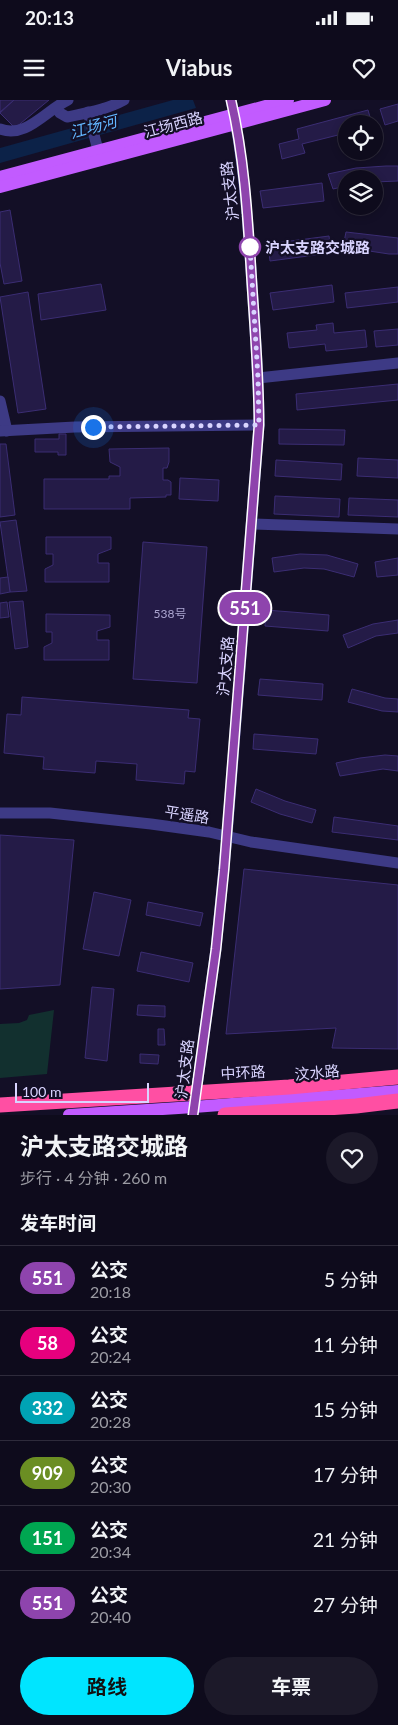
<!DOCTYPE html>
<html lang="zh">
<head>
<meta charset="utf-8">
<style>
  body { margin:0; font-family:Lato,"Noto Sans SC",sans-serif; background:#1c1929; color:#f1f3f6; height:100vh; display:flex; flex-direction:column; font-size:19px; white-space:nowrap }
  * { box-sizing:border-box; margin:0 }
  p { font-size:16px; color:#9b9ba3 }
  .icon { flex:none; width:28px; height:28px; fill:none; stroke:currentColor; stroke-width:2; stroke-linecap:round; stroke-linejoin:round }
  .map { position:relative; height:1015px; overflow:hidden }
  .side { display:flex; flex-direction:column; background:#0e0b1c; flex:1 }
  .side>* { flex:none }
  .badge { padding:0 10px; border-radius:16px; font-size:18px; line-height:32px }
  .tools { position:absolute; left:338px; top:15px; display:grid; gap:10px }
  .tools a { display:grid; place-items:center; width:45px; height:45px; border-radius:50%; background:#0e0b1c; box-shadow:0 2px 8px #0003,0 0 0 1px #2e2b3b; font-size:25px }
  .scale { position:absolute; left:15px; bottom:12px; width:134px; box-sizing:border-box; padding-left:5px; border:2px solid #d9d4ff; border-top:0; font-size:14px; line-height:18px; white-space:nowrap; color:#d9d4ff; -webkit-text-stroke:4px #130f26; paint-order:stroke }
  .you { position:absolute; width:25px; height:25px; margin:-12px; border:4px solid #fff; border-radius:50%; background:#1a73e8; box-shadow:0 0 0 8px #1a73e833 }
  .map>.badge { position:absolute; translate:-50% -50%; box-shadow:0 0 0 2px #fff }
  h2 { padding:0 20px; font-size:19px; line-height:45px }
  .round { display:grid; place-items:center; flex:none; width:52px; height:52px; border-radius:26px; background:#1c1929 }
  .overview { display:flex; align-items:center; justify-content:space-between; height:85px; padding:0 20px }
  h1 { font-size:24px; font-weight:700; line-height:38px }
  .button { display:flex; gap:10px; margin-top:auto; padding:10px 20px }
  .button a { flex:1; height:58px; border-radius:30px; background:#00e5ff; color:#111; font-size:20px; font-weight:700; line-height:58px; text-align:center }
  .button a+a { background:#1c1929; color:#f1f3f6 }
  ul { padding:0; list-style:none }
  li { display:flex; align-items:center; gap:15px; height:65px; padding:0 20px; border-top:1px solid #2e2b3b }
  li div { flex:1 }
  li b { display:block; font-size:19px }
  li em { font-style:normal }
  li .badge { min-width:55px; font-weight:700; text-align:center }
  .status { display:flex; justify-content:space-between; align-items:center; height:35px; padding:0 25px; background:#0e0b1c; direction:ltr }
  .status svg { height:14px; fill:currentColor }
  header { display:flex; justify-content:space-between; align-items:center; height:65px; padding:0 20px; background:#0e0b1c; font-size:22px; font-weight:700 }
  .map>svg:first-child { display:block }
</style>
</head>
<body>
<div class="status"><b>20:13</b><svg viewBox="0 0 49 12"><path d="M0 12V9h3v3zM5 12V6h3v6zM10 12V3h3v9zM15 12V0h3v12zM26 1h20v11H26zM47 4h2v5h-2z"/></svg></div>
<header><svg class="icon" aria-label="menu" viewBox="0 0 24 24"><path d="M4 6h16M4 12h16M4 18h16"/></svg>Viabus<svg class="icon" aria-label="heart" viewBox="0 0 24 24"><path d="M12 20l-8-8c-3-5 5-10 8-4 3-6 11-1 8 4z"/></svg></header>
<div class="map">
<svg width="398" height="1015" viewBox="0 0 398 1015">
  <rect width="100%" height="100%" fill="#130f26"/>
  <path fill="#12302f" d="M54 910 47 974 0 978V924L19 923 27 920 29 915Z"/>
  <path fill="#0c2248" d="M173 0H193L196 8 0 63V48Z"/>
  <g fill="#241b47" stroke="#3b2d73">
    <path d="M0 0H14L0 12Z"/>
    <path d="M14 0H49L15 28 0 13Z"/>
    <path d="M398 4V21L385 25 380 9Z"/>
    <path d="M368 10 372 24H346V33L302 44 305 53 282 59 279 44 299 39 297 29Z"/>
    <path d="M386 66H398V81L374 82V79H346V86L333 89 328 74 356 68Z"/>
    <path d="M322 83 324 101 263 108 260 91Z"/>
    <path d="M10 110 22 181 4 184 0 163V112Z"/>
    <path d="M346 132 398 138V154H389L343 147Z"/>
    <path d="M329 136 331 153 270 161 268 144Z"/>
    <path d="M101 184 106 210 41 220 38 194Z"/>
    <path d="M332 185 334 202 273 210 270 193Z"/>
    <path d="M398 187V202L347 208 345 193Z"/>
    <path d="M28 192 46 309 18 313 0 197Z"/>
    <path d="M333 223 334 233 365 230 367 247 326 251 325 244 289 248 287 233 317 230 316 225Z"/>
    <path d="M398 229V245L376 247 374 231Z"/>
    <path d="M398 284V300L297 310 296 294Z"/>
    <path d="M279 329 345 330 344 345 279 344Z"/>
    <path d="M59 334H66V355H58V352H35V339H59Z"/>
    <path d="M0 344H6L15 415 0 417Z"/>
    <path d="M169 348V362L167 368H163V380H168L171 382V395H166V397L130 398V409H44V379H109V376H120V367L110 362 109 349Z"/>
    <path d="M358 358 398 360V378L357 376Z"/>
    <path d="M276 360 342 364 341 380 275 376Z"/>
    <path d="M180 378 219 380 218 401 179 399Z"/>
    <path d="M275 396 340 399 339 417 274 414Z"/>
    <path d="M349 398 398 400V417L348 415Z"/>
    <path d="M16 420 27 491 10 492 0 422Z"/>
    <path d="M46 437H111V449L98 454V463H109V482H45V469L53 465V454H46Z"/>
    <path d="M143 442 207 447 197 583 133 579Z"/>
    <path d="M300 454 327 455 358 464 354 477 324 469 304 468 274 472 272 458Z"/>
    <path d="M398 458V475L377 477 375 462Z"/>
    <path d="M8 477 10 492 0 494V478Z"/>
    <path d="M23 501 28 547 15 549 9 502Z"/>
    <path d="M7 502 9 517 0 518V503Z"/>
    <path d="M266 510 329 515 328 531 265 526Z"/>
    <path d="M46 514 110 515V527L97 531V540H109V560H44V547L52 543V532H46Z"/>
    <path d="M398 520V533L376 536 348 548 343 535 373 524Z"/>
    <path d="M260 579 323 584 322 600 258 595Z"/>
    <path d="M352 589 385 598 398 599V612L382 611 348 602Z"/>
    <path d="M22 597 189 610 188 618 200 619 195 672 185 671 184 684 136 680 137 664 96 661 95 673 43 669 44 657 4 653 7 614 21 615Z"/>
    <path d="M254 634 318 639 316 654 253 649Z"/>
    <path d="M385 655 398 656V671L383 669 340 676 336 663 360 658Z"/>
    <path d="M256 689 285 701 316 710 312 723 280 714 251 702Z"/>
    <path d="M334 717 398 726V740L332 732Z"/>
    <path d="M0 735 74 740 60 885 0 889Z"/>
    <path d="M244 769 398 785V949L332 948 336 928 226 934Z"/>
    <path d="M94 792 131 800 119 856 83 849Z"/>
    <path d="M148 802 203 813 200 826 146 815Z"/>
    <path d="M141 852 193 863 189 882 137 871Z"/>
    <path d="M92 887 114 889 107 961 85 958Z"/>
    <path d="M138 905 165 906V917L137 915Z"/>
    <path d="M158 929H164L165 945H158Z"/>
    <path d="M140 954 159 955 158 964 140 963Z"/>
  </g>
  <g fill="none" stroke-linecap="round" stroke-linejoin="round">
    <g stroke="#3d3a85" stroke-width="11">
      <path d="M56 8 60 13 67 17C86 13 106 10 124 0"/>
      <path d="M88 12 98 50"/>
      <path d="M0 29C26 39 46 10 68 0"/>
      <path d="M258 278 398 263"/>
      <path d="M0 301 7 331"/>
      <path d="M0 331 75 327 259 325"/>
      <path d="M252 424 398 429"/>
      <path d="M0 713H50L151 724 209 732 251 742 398 763"/>
      <path d="M193 1015 216 849 227 736 259 325C259 278 255 231 252 185 248 123 244 60 231 0"/>
    </g>
    <g stroke="#c25bff" stroke-width="12">
      <path d="M0 77 288 0"/>
      <path d="M0 87 325 0"/>
      <path d="M69 1015 194 1007 398 991"/>
    </g>
    <g stroke="#ff4fa3" stroke-width="15">
      <path d="M0 1005 289 987 398 977"/>
      <path d="M225 1015 356 1006 398 1001"/>
    </g>
  </g>
  <g fill="none" stroke-linecap="round" stroke-linejoin="round">
    <defs>
      <path id="line" d="M193 1015 216 849 224 770 259 325C259 278 255 231 252 185 248 123 245 60 231 0"/>
    </defs>
    <use href="#line" stroke="#fff" stroke-width="11"/>
    <use href="#line" stroke="#8e44ad" stroke-width="8"/>
    <path stroke="#d9d4ff" stroke-width="5" stroke-dasharray="0 9" d="M93 327 259 325 258 278 250 147"/>
  </g>
  <circle fill="#fff" stroke="#8e44ad" stroke-width="2.5" cx="250" cy="147" r="10"/>
  <g text-anchor="middle" dominant-baseline="central" stroke-width="4.5" stroke-linejoin="round" paint-order="stroke">
    <g font-size="12" fill="#aca6d1">
      <text x="170" y="513">538号</text>
    </g>
    <g font-size="15" fill="#d9d4ff" stroke="#130f26">
      <text transform="translate(173 24) rotate(-15)">江场西路</text>
      <text transform="translate(229 91) rotate(-97)">沪太支路</text>
      <text transform="translate(225 566) rotate(-85)">沪太支路</text>
      <text transform="translate(187 714) rotate(9)">平遥路</text>
      <text transform="translate(184 969) rotate(-83)">沪太支路</text>
      <text transform="translate(243 972) rotate(-3)">中环路</text>
      <text transform="translate(317 972) rotate(-5)">汶水路</text>
    </g>
    <g font-size="15" font-weight="bold" fill="#d9d4ff" stroke="#130f26" text-anchor="start">
      <text x="265" y="147">沪太支路交城路</text>
    </g>
    <g font-size="16" font-style="italic" fill="#62b6ff" stroke="#130f26">
      <text transform="translate(93 26) rotate(-15)">江场河</text>
    </g>
  </g>
</svg>
<div class="tools">
<a><svg class="icon" aria-label="locate" viewBox="0 0 24 24"><circle cx="12" cy="12" r="6"/><path d="M12 2v4M12 18v4M2 12h4M18 12h4"/></svg></a>
<a><svg class="icon" aria-label="layers" viewBox="0 0 24 24"><path d="M12 4l9 5-9 5-9-5zM3 14l9 5 9-5"/></svg></a>
</div>
<div class="scale">100 m</div>
<div class="you" style="left:93px;top:327px"></div>
<b class="badge" style="left:245px;top:508px;background:#8e44ad;color:#fff">551</b>
</div>
<section class="side">
<div class="overview"><div><h1>沪太支路交城路</h1><p>步行 · 4 分钟 · 260 m</p></div><a class="round"><svg class="icon" aria-label="heart" viewBox="0 0 24 24"><path d="M12 20l-8-8c-3-5 5-10 8-4 3-6 11-1 8 4z"/></svg></a></div>
<h2>发车时间</h2>
<ul>
<li><span class="badge" style="background:#8e44ad;color:#fff">551</span><div><b>公交</b><p>20:18</p></div><em>5 分钟</em></li>
<li><span class="badge" style="background:#e6007e;color:#fff">58</span><div><b>公交</b><p>20:24</p></div><em>11 分钟</em></li>
<li><span class="badge" style="background:#00a3b4;color:#fff">332</span><div><b>公交</b><p>20:28</p></div><em>15 分钟</em></li>
<li><span class="badge" style="background:#6b8e23;color:#fff">909</span><div><b>公交</b><p>20:30</p></div><em>17 分钟</em></li>
<li><span class="badge" style="background:#00a651;color:#fff">151</span><div><b>公交</b><p>20:34</p></div><em>21 分钟</em></li>
<li><span class="badge" style="background:#8e44ad;color:#fff">551</span><div><b>公交</b><p>20:40</p></div><em>27 分钟</em></li>
</ul>
<div class="button"><a>路线</a><a>车票</a></div>
</section>
</body>
</html>
